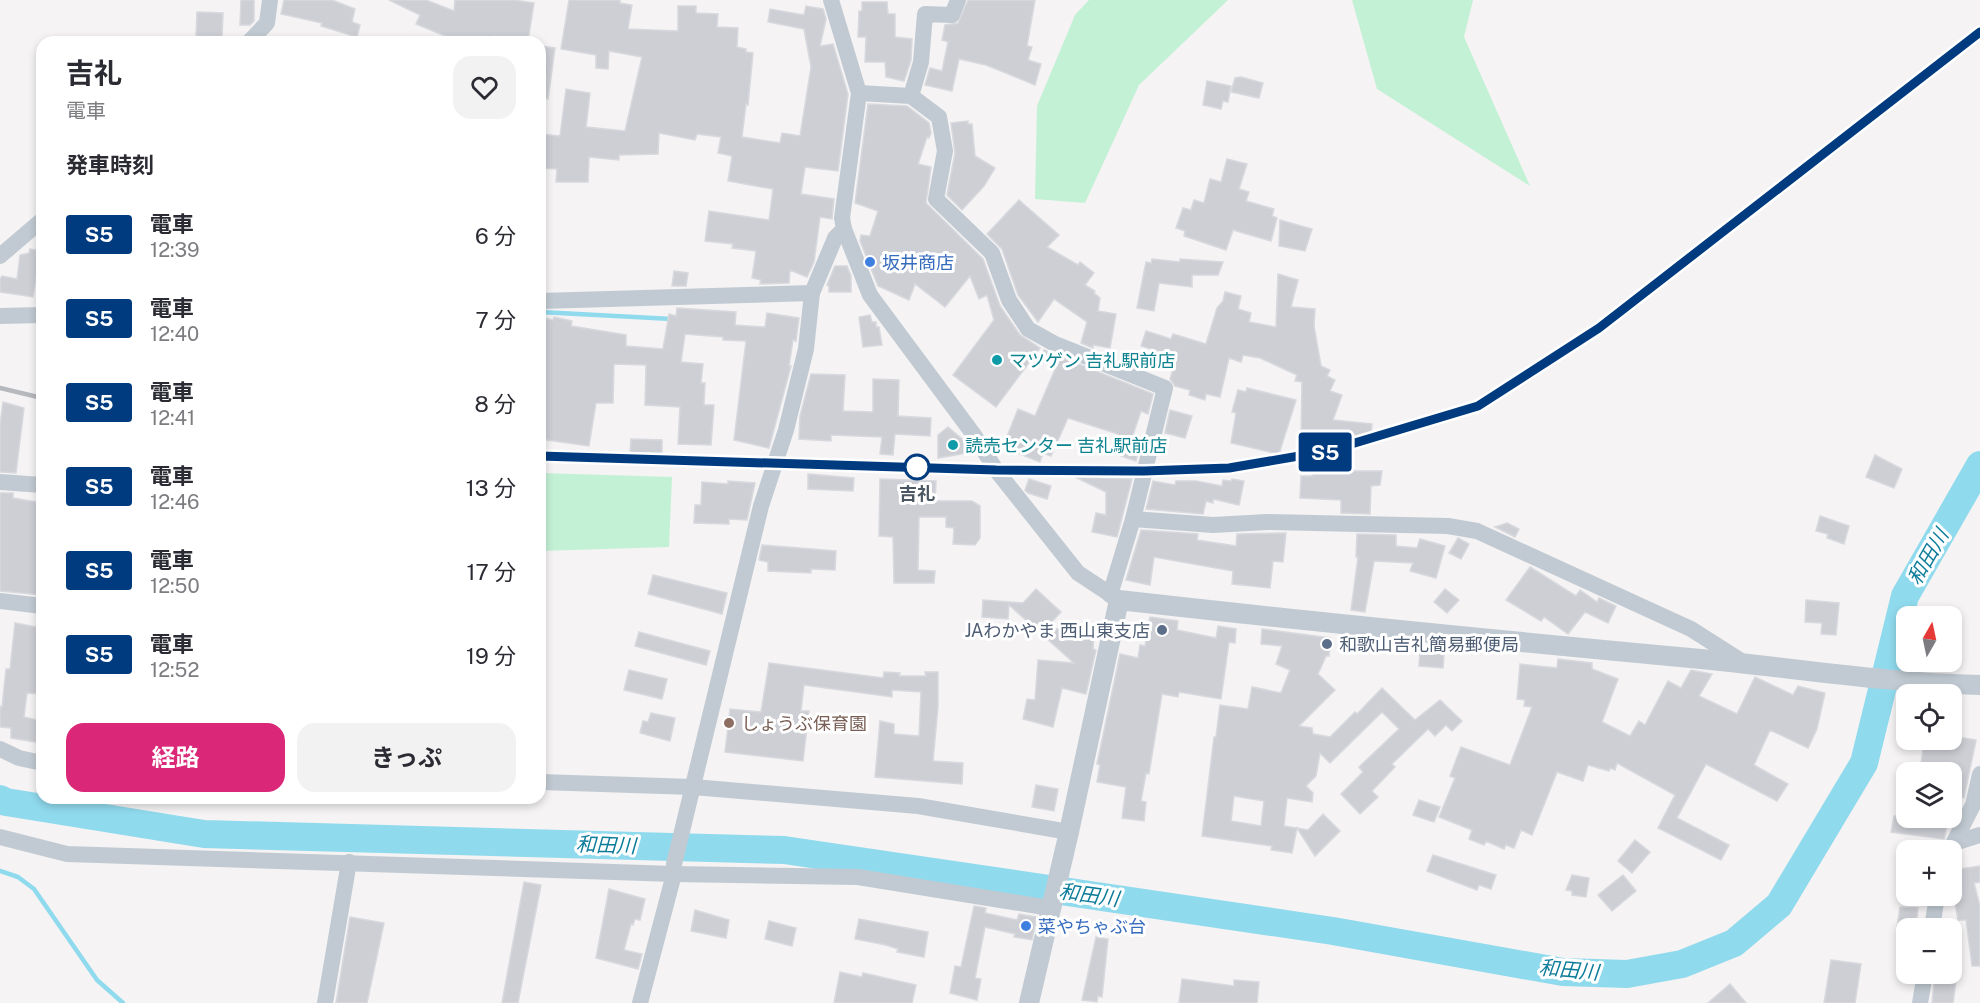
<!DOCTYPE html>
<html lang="ja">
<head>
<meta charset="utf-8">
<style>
  body { margin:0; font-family:"Public Sans","Noto Sans JP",sans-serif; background:#f2f2f3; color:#2b2b33; height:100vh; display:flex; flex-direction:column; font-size:22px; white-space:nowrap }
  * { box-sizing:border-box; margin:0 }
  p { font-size:20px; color:#7c7c81 }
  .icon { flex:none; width:33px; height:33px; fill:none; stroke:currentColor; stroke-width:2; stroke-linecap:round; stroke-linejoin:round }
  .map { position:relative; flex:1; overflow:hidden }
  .sheet { position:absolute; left:36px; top:36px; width:510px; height:768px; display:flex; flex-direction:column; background:#fff; border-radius:18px; box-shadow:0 3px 9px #0003 }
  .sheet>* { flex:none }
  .badge { padding:0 12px; border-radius:4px; font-size:21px; line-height:39px }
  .needle { width:39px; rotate:9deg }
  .buttons { position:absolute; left:1896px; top:606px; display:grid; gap:12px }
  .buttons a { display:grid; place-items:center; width:66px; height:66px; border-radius:12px; background:#fff; box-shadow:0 3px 9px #0003; font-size:30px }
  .map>.badge { position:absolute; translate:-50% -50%; box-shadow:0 0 0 3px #fff }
  h2 { padding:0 30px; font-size:22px; line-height:54px }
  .round { display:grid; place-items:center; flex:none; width:63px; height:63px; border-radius:18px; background:#f2f2f3 }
  .head { display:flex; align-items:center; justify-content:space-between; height:102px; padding:0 30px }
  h1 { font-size:28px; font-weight:700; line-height:45px }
  .primary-button { display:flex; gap:12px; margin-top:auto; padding:12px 30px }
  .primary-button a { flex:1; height:69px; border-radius:18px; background:#db2777; color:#fff; font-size:24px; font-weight:700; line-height:69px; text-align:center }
  .primary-button a+a { background:#f2f2f3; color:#2b2b33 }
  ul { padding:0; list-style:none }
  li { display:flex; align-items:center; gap:18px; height:84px; padding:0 30px }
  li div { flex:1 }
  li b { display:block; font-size:22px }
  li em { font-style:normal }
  li .badge { min-width:66px; font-weight:700; text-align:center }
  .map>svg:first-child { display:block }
</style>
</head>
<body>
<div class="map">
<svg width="1980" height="1003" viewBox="0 0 1980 1003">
  <rect width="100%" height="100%" fill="#f5f3f3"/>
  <g fill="#c3f1d5">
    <path d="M1089 0H1228L1139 85 1085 203 1035 199 1037 106 1075 15Z"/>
    <path d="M1352 0H1473L1464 37 1530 186 1377 89Z"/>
    <path d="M540 473 672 477 669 547 540 551Z"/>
  </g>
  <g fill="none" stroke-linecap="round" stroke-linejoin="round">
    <g stroke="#90daee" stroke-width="4.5">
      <path d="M540 312 672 319"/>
      <path d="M0 871 18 877 34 889 97 980 123 1003"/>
    </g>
    <path stroke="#90daee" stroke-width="28" d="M0 799 6 802 204 834 784 850 1333 931 1563 972 1627 974 1682 964 1734 943 1779 905 1864 763 1905 596 1980 465"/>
  </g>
  <g fill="#cdcfd5" stroke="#d7d9de" stroke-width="1.5" fill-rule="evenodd">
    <path d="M241 0H254V21L250 25H240Z"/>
    <path d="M284 0H332L355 9 352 22 360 25 357 37 321 26 322 23 281 14Z"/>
    <path d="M389 0H426L454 11 455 0H514L534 3 528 41 494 36 493 42H460L416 24 420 15Z"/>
    <path d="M569 0H620V3L632 5 628 29 678 31V6H696V13L718 14 717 27 738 28 737 47 746 49V52L753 53 748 105 746 104 742 137 780 143 782 133 800 136 811 67 804 29 768 22 770 9 804 15 806 6 823 9 826 19 820 46 833 44 848 94 838 171 805 167 801 194 834 199 832 219 820 217 814 262 807 277 790 270 789 283 760 284 761 280 752 278 756 251 732 248 733 244 705 241 709 211 769 220 773 189 728 181 732 156 718 153 721 137 697 134 695 140 659 133 658 154 619 155V160L589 157 588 182H556L557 169 540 168V134L560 136 566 89 590 93 586 127 625 131 642 57 609 51 608 69 596 68V55L561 49Z"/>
    <path d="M968 0H1035L1027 46 1032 47 1028 60 1041 64 1035 85 986 65 959 59 952 91 925 85 930 68 942 71 948 42 942 40 945 25 958 23Z"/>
    <path d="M862 2H887L888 14H895V37L912 39 911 60 904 81 886 77 885 62H865L866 37H858L859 11H862Z"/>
    <path d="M197 12 223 13 222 37 196 36Z"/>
    <path d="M540 46 555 48 548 99 540 98Z"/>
    <path d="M1241 77 1263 83 1259 98 1231 92 1235 78Z"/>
    <path d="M1207 81 1231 86 1228 102 1223 101 1221 109 1203 105Z"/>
    <path d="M868 104 907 106 929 123 931 133 929 138 927 137 918 164 931 167 926 203 983 259 1000 306 1020 335 1040 348 996 407 953 375 994 320 987 295 979 299 970 276 945 307 915 284 909 300 878 286 860 241 861 235 870 236 878 211 855 203Z"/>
    <path d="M968 121V124H972L975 156 995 168 984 186 962 210 947 195 955 153 951 123Z"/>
    <path d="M1227 159 1247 164 1239 189 1249 192 1246 201 1274 209 1272 216 1277 218 1271 241 1233 230 1226 250 1184 236 1185 231 1176 228 1183 208 1191 210 1194 200 1204 203 1210 179 1221 182Z"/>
    <path d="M1019 200 1059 235 1047 247 1078 265 1080 262 1094 273 1085 285 1095 291 1094 293 1100 298 1098 311 1116 314 1110 348 1093 345V348L1081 343 1087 322 1054 299 1038 322 1018 295 1002 249 987 234Z"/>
    <path d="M1280 220 1312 229 1305 251 1279 246Z"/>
    <path d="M30 249 42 251V267L38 266 33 297 0 292V279L2 276 17 279 20 255 29 253Z"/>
    <path d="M1152 259 1180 262V259L1223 262 1218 275H1192V287L1159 283 1154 311 1137 308 1146 262 1151 263Z"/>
    <path d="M835 266H847L851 276V292H829V286L827 285Z"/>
    <path d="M674 271 688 273 686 286H672Z"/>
    <path d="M1278 274 1298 280 1291 307 1315 309 1314 326 1321 366 1330 370 1327 376 1335 380 1330 391 1342 395 1333 420 1372 424 1371 436 1331 445 1301 436 1302 382 1295 381 1297 375 1260 358 1243 355 1241 362 1229 358 1220 397 1206 394 1205 400 1189 395 1190 390 1175 386 1170 379 1177 357 1141 346 1146 331 1171 339 1173 334 1206 344 1217 308 1223 301 1225 292 1241 296 1238 309 1251 313 1249 322 1276 327Z"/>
    <path d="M677 308 736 312 735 325 765 327 767 313 799 318 796 341 793 340 789 366H791L769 448 734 440 746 341 723 340V337L685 334 681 362 703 364 701 383H705L704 405H714L711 445 678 444 680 407 645 405 646 365 614 364 613 403H596L589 446 540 439V405L543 386 540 385V317L553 320 554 317 572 321 571 326 626 335V346L663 349 669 314 676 316Z"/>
    <path d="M870 315 872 322H876V327H879L882 345 863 347 859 317Z"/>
    <path d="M1044 350 1153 394 1148 414 1141 411 1131 441 1140 444 1136 461 1112 453 1118 434 1068 418 1051 456 1043 453 1040 462 1017 453 1010 441 1006 439 1018 409 1035 416 1056 367 1039 361Z"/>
    <path d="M811 374 845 375 843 411 873 412V379L899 380 898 416 931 418 930 436 895 434 893 455 880 454 882 437 831 435V441L799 439 800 416Z"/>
    <path d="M1247 388 1296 400 1279 454 1231 443 1236 413 1232 412 1238 390 1246 392Z"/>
    <path d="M3 402 24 408 16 473 0 472V425Z"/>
    <path d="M1170 410 1192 416 1185 438 1165 433Z"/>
    <path d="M948 427 967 443 973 452 938 458V435Z"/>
    <path d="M631 439 662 440V454L630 453Z"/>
    <path d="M1875 455 1902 469 1894 488 1866 477Z"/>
    <path d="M1342 471H1382L1380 485 1371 486 1370 514 1341 513V500L1300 498 1301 476H1312V472L1342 473Z"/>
    <path d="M808 474 854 478 853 491 808 489Z"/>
    <path d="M1075 477 1132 479 1117 537 1092 532 1096 513 1106 515V492Z"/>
    <path d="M880 479 936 481 935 501H972L980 506V538L975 545 953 544 954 528 946 527V517H919L918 570 935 571 934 583H894L893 537 879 536Z"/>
    <path d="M1029 479 1051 486 1047 499 1028 493 1025 490Z"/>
    <path d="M1232 479 1244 481 1239 505 1213 499V503L1206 501 1203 514 1146 509 1153 481 1175 485 1176 481H1196L1222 486 1223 480 1231 481Z"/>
    <path d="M728 481 755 483 747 520 729 519V524L694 523 695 505H701L702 482 728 484Z"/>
    <path d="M0 493H13V498L42 503V595L0 591Z"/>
    <path d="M1820 516 1849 526 1844 544 1827 538 1828 534 1816 531Z"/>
    <path d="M1507 523 1519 529 1515 537 1495 527Z"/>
    <path d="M1141 530 1198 534 1197 540 1236 546 1237 534 1286 533 1283 562 1273 561 1270 588 1232 584 1233 571 1154 557 1150 585 1126 580Z"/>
    <path d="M1357 534 1396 535V546L1417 548 1420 539 1445 546 1436 578 1410 571 1413 563 1374 561 1365 612 1351 610 1358 557H1356Z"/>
    <path d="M1458 538 1469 544 1461 559 1449 553Z"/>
    <path d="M762 545 836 551 835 570 811 569V573L768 571V562L759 560Z"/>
    <path d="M1530 567 1576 596 1580 590 1597 602 1599 598 1616 606 1608 623 1585 612 1568 634 1544 617 1541 621 1506 600Z"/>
    <path d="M653 575 727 593 722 614 648 594Z"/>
    <path d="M1036 589 1061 612 1046 628 1094 632 1093 649 1096 650 1086 694 1062 688 1053 727 1023 719 1027 699 1035 700 1038 660 1074 663 1009 605 1008 619 982 617 983 600 1023 603Z"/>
    <path d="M1445 589 1459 600 1447 613 1434 602Z"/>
    <path d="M1806 600 1839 603 1836 635 1821 634 1822 623 1805 622Z"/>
    <path d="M1150 617 1178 621 1177 630 1216 638 1218 626 1236 629 1235 643 1229 642 1221 699 1179 692 1178 697 1162 694 1149 774 1146 773 1141 801 1146 802 1144 821 1122 818 1126 787 1097 782 1100 765 1097 764 1120 654 1138 658 1140 645 1145 646Z"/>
    <path d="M15 623 42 628 40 671H42V694L27 693 24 717 42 721V743L11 738V728L0 727V706L2 707 6 669H10Z"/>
    <path d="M1262 629 1330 638 1329 656H1326L1318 674 1335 690 1299 726 1312 728 1313 734 1330 737 1355 712 1357 714 1382 688 1415 720 1440 700 1462 721 1452 731 1446 725 1435 736 1428 729 1392 764 1395 767 1372 791 1378 797 1360 814 1341 794 1363 772 1359 767 1399 729 1382 712 1330 763 1320 753 1316 776 1306 786 1313 793 1312 802 1287 798 1284 826 1308 830 1323 814 1340 831 1315 856 1297 828 1292 853 1271 850 1272 846 1202 836 1214 737H1216L1220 705 1248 709 1252 687 1281 693 1290 670 1276 664 1282 646 1261 644ZM1234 796 1264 801 1261 826 1231 821Z"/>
    <path d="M639 632 710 651 706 665 635 646Z"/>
    <path d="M1423 648 1440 650V654L1444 655 1443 668 1419 666 1420 650Z"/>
    <path d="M1558 659 1592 663V669L1618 679 1602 722 1630 736 1639 721 1645 725 1668 681 1681 688 1691 670 1712 674 1699 696 1737 714 1755 677 1793 695 1798 686 1825 693 1817 729 1808 748 1770 730 1754 765 1788 784 1777 801 1706 764 1677 818 1729 845 1721 860 1658 828 1675 795 1617 763 1615 770 1610 768 1609 771 1588 765 1583 781 1557 772 1532 835 1521 830 1514 848 1506 845 1504 849 1486 841 1484 845 1469 839 1472 830 1439 817 1455 778 1450 776 1461 747 1510 765 1532 707 1524 706 1525 700 1517 699 1520 664 1557 668Z"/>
    <path d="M769 663 883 678 884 672 900 673 899 676H926L925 672H938V707L933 761 963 763 962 784 875 777 880 721 894 724V734L919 736 921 692 892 690V697L804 685 801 711H809L803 761 725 752 730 709 761 712Z"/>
    <path d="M629 670 667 679 662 699 624 690Z"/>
    <path d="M651 713 675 718 670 741 640 733 643 721 648 722Z"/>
    <path d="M1952 736 1976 740 1964 798 1952 796V768L1921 764 1923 749H1927L1928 740H1952Z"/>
    <path d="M1036 785 1058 789 1054 811 1032 807Z"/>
    <path d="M1419 800 1440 807 1434 822 1413 815Z"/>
    <path d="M1894 816 1947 824 1945 836 1944 839 1891 832Z"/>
    <path d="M1635 840 1650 852 1632 873 1618 861Z"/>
    <path d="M1433 855 1496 875 1491 889 1479 885 1477 890 1427 871Z"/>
    <path d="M1980 866V882L1974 883 1980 906V966H1972L1966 920H1958L1954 897 1962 896 1960 869Z"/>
    <path d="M1572 875 1589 878 1586 897 1572 895V891L1566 890Z"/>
    <path d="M1623 875 1636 891 1612 911 1598 895Z"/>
    <path d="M524 882 541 885 518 1003H502Z"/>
    <path d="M609 889 645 899 640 920 635 919 633 925 631 924 624 950 642 954 638 969 596 958Z"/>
    <path d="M974 906 986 908 985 913 1017 920 1019 914 1037 917 1032 940 1014 937 1015 934 985 927 975 978 981 979 977 1000 950 993 955 966 961 967Z"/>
    <path d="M1900 907 1918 908 1916 928H1897Z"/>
    <path d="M695 910 729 920 726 938 691 931Z"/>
    <path d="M350 917 384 923 367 1003H336Z"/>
    <path d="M859 919 928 932 924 957 897 952 898 949 886 945 855 939Z"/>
    <path d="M769 921 796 928 792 946 765 939Z"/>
    <path d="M1096 937 1108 939 1102 997 1098 996 1097 1002 1082 1000Z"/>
    <path d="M1831 960 1861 964 1855 1003H1824Z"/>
    <path d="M840 972 862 977 863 973 916 985 912 1003H834Z"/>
    <path d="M1935 974H1957L1953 1003H1932Z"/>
    <path d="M1182 979 1234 986V980L1259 982 1257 1003H1179Z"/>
    <path d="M1730 984 1746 1003H1708Z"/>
  </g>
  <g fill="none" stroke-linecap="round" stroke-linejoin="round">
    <g stroke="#c1cad2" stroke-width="16">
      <path d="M831 0 859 93 842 218 844 229 870 295 974 435 996 470 1078 573 1119 600"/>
      <path d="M249 42 267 23 270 0"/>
      <path d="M859 93 911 96 939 117 945 151 936 199 992 253 1009 300 1028 329 1055 344 1165 388 1133 519 1110 595"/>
      <path d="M911 96 921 62 925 14 952 15 958 0"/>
      <path d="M0 256 42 220"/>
      <path d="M540 301 812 293 835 238 844 229"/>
      <path d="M0 316 42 315"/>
      <path d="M0 482 42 485"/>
      <path d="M1133 519 1213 525 1267 522 1448 526 1477 531 1691 629 1746 664"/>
      <path d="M0 601 42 606"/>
      <path d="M0 749 19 758 42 763"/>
      <path d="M540 782 693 787 918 806 1069 832"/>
      <path d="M0 837 67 854 674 874 858 877 1050 908"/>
      <path d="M1954 843 1980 835"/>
      <path d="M1950 850 1973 805 1980 774"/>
      <path d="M1932 928 1937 896"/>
      <path d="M325 1003 349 862"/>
      <path d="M640 1003 674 874V864L761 506 786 430 806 349 812 293"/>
      <path d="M1920 1003 1925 974"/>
    </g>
    <path stroke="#c1cad2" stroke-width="20" d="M1029 1003 1069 832 1119 600C1313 622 1507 641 1701 659 1794 668 1887 683 1980 685"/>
    <g stroke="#b5b8bd" stroke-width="4.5">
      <path d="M0 388 42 398"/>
      <path d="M540 456 996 470 1144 471 1229 467 1328 451 1478 406 1599 328 1980 32"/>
    </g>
  </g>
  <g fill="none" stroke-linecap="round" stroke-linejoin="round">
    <defs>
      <path id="line" d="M540 456 996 470 1144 471 1229 468 1328 451 1478 406 1599 328 1980 32"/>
    </defs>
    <use href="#line" stroke="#fff" stroke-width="14"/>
    <use href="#line" stroke="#003b80" stroke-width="9"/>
  </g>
  <g fill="#3f7fe0" stroke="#fff" stroke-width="2">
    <circle cx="870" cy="262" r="6"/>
    <circle cx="1026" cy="926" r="6"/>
  </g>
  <g fill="#0f9aa8" stroke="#fff" stroke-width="2">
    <circle cx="997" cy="360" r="6"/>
    <circle cx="953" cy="445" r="6"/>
  </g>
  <circle fill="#fff" stroke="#003b80" stroke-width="3" cx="917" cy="467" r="12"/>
  <g fill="#5c6f8a" stroke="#fff" stroke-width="2">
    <circle cx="1162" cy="630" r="6"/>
    <circle cx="1327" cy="644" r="6"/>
  </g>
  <circle fill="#8d6e63" stroke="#fff" stroke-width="2" cx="729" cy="723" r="6"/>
  <g text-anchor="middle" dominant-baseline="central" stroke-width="6" stroke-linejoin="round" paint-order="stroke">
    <g font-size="18" fill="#366cbe" stroke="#fff" text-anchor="start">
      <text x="882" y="262">坂井商店</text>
      <text x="1038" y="926">菜やちゃぶ台</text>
    </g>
    <g font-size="18" fill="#0d838f" stroke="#fff" text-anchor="start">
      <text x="1009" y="360">マツゲン 吉礼駅前店</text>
      <text x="965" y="445">読売センター 吉礼駅前店</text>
    </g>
    <g font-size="18" font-weight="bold" fill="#4a5661" stroke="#fff">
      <text x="917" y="493">吉礼</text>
    </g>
    <g font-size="18" fill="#4e5e75" stroke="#fff" text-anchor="end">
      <text x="1150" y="630">JAわかやま 西山東支店</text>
      <text x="1339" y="644" text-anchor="start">和歌山吉礼簡易郵便局</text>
    </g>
    <g font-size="18" fill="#785e54" stroke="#fff" text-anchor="start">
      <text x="741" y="723">しょうぶ保育園</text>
    </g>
    <g font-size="20" font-style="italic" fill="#0c7c9b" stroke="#fff">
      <text transform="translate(1928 557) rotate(-60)">和田川</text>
      <text transform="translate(606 845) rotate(2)">和田川</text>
      <text transform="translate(1089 895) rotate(8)">和田川</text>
      <text transform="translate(1569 970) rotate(5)">和田川</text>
    </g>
  </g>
</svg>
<div class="buttons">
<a><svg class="needle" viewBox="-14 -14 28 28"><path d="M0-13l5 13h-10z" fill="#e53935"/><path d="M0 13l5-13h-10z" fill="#7c7c81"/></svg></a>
<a><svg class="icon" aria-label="locate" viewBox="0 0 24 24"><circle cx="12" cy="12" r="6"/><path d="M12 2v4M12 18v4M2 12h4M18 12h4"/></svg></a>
<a><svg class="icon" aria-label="layers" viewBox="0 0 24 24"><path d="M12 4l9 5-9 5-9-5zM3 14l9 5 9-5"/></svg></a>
<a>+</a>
<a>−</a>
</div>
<b class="badge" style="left:1325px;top:452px;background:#003b80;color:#fff">S5</b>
<section class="sheet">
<div class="head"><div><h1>吉礼</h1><p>電車</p></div><a class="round"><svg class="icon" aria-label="heart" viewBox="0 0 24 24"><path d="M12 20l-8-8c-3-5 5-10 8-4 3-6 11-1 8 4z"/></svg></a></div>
<h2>発車時刻</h2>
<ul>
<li><span class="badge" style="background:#003b80;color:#fff">S5</span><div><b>電車</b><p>12:39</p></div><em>6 分</em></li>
<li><span class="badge" style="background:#003b80;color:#fff">S5</span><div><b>電車</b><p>12:40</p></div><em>7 分</em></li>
<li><span class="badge" style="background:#003b80;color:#fff">S5</span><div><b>電車</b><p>12:41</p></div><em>8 分</em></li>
<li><span class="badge" style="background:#003b80;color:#fff">S5</span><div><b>電車</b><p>12:46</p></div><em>13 分</em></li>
<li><span class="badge" style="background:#003b80;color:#fff">S5</span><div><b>電車</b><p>12:50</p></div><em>17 分</em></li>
<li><span class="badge" style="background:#003b80;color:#fff">S5</span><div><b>電車</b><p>12:52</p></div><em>19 分</em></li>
</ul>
<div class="primary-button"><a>経路</a><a>きっぷ</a></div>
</section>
</div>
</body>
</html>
